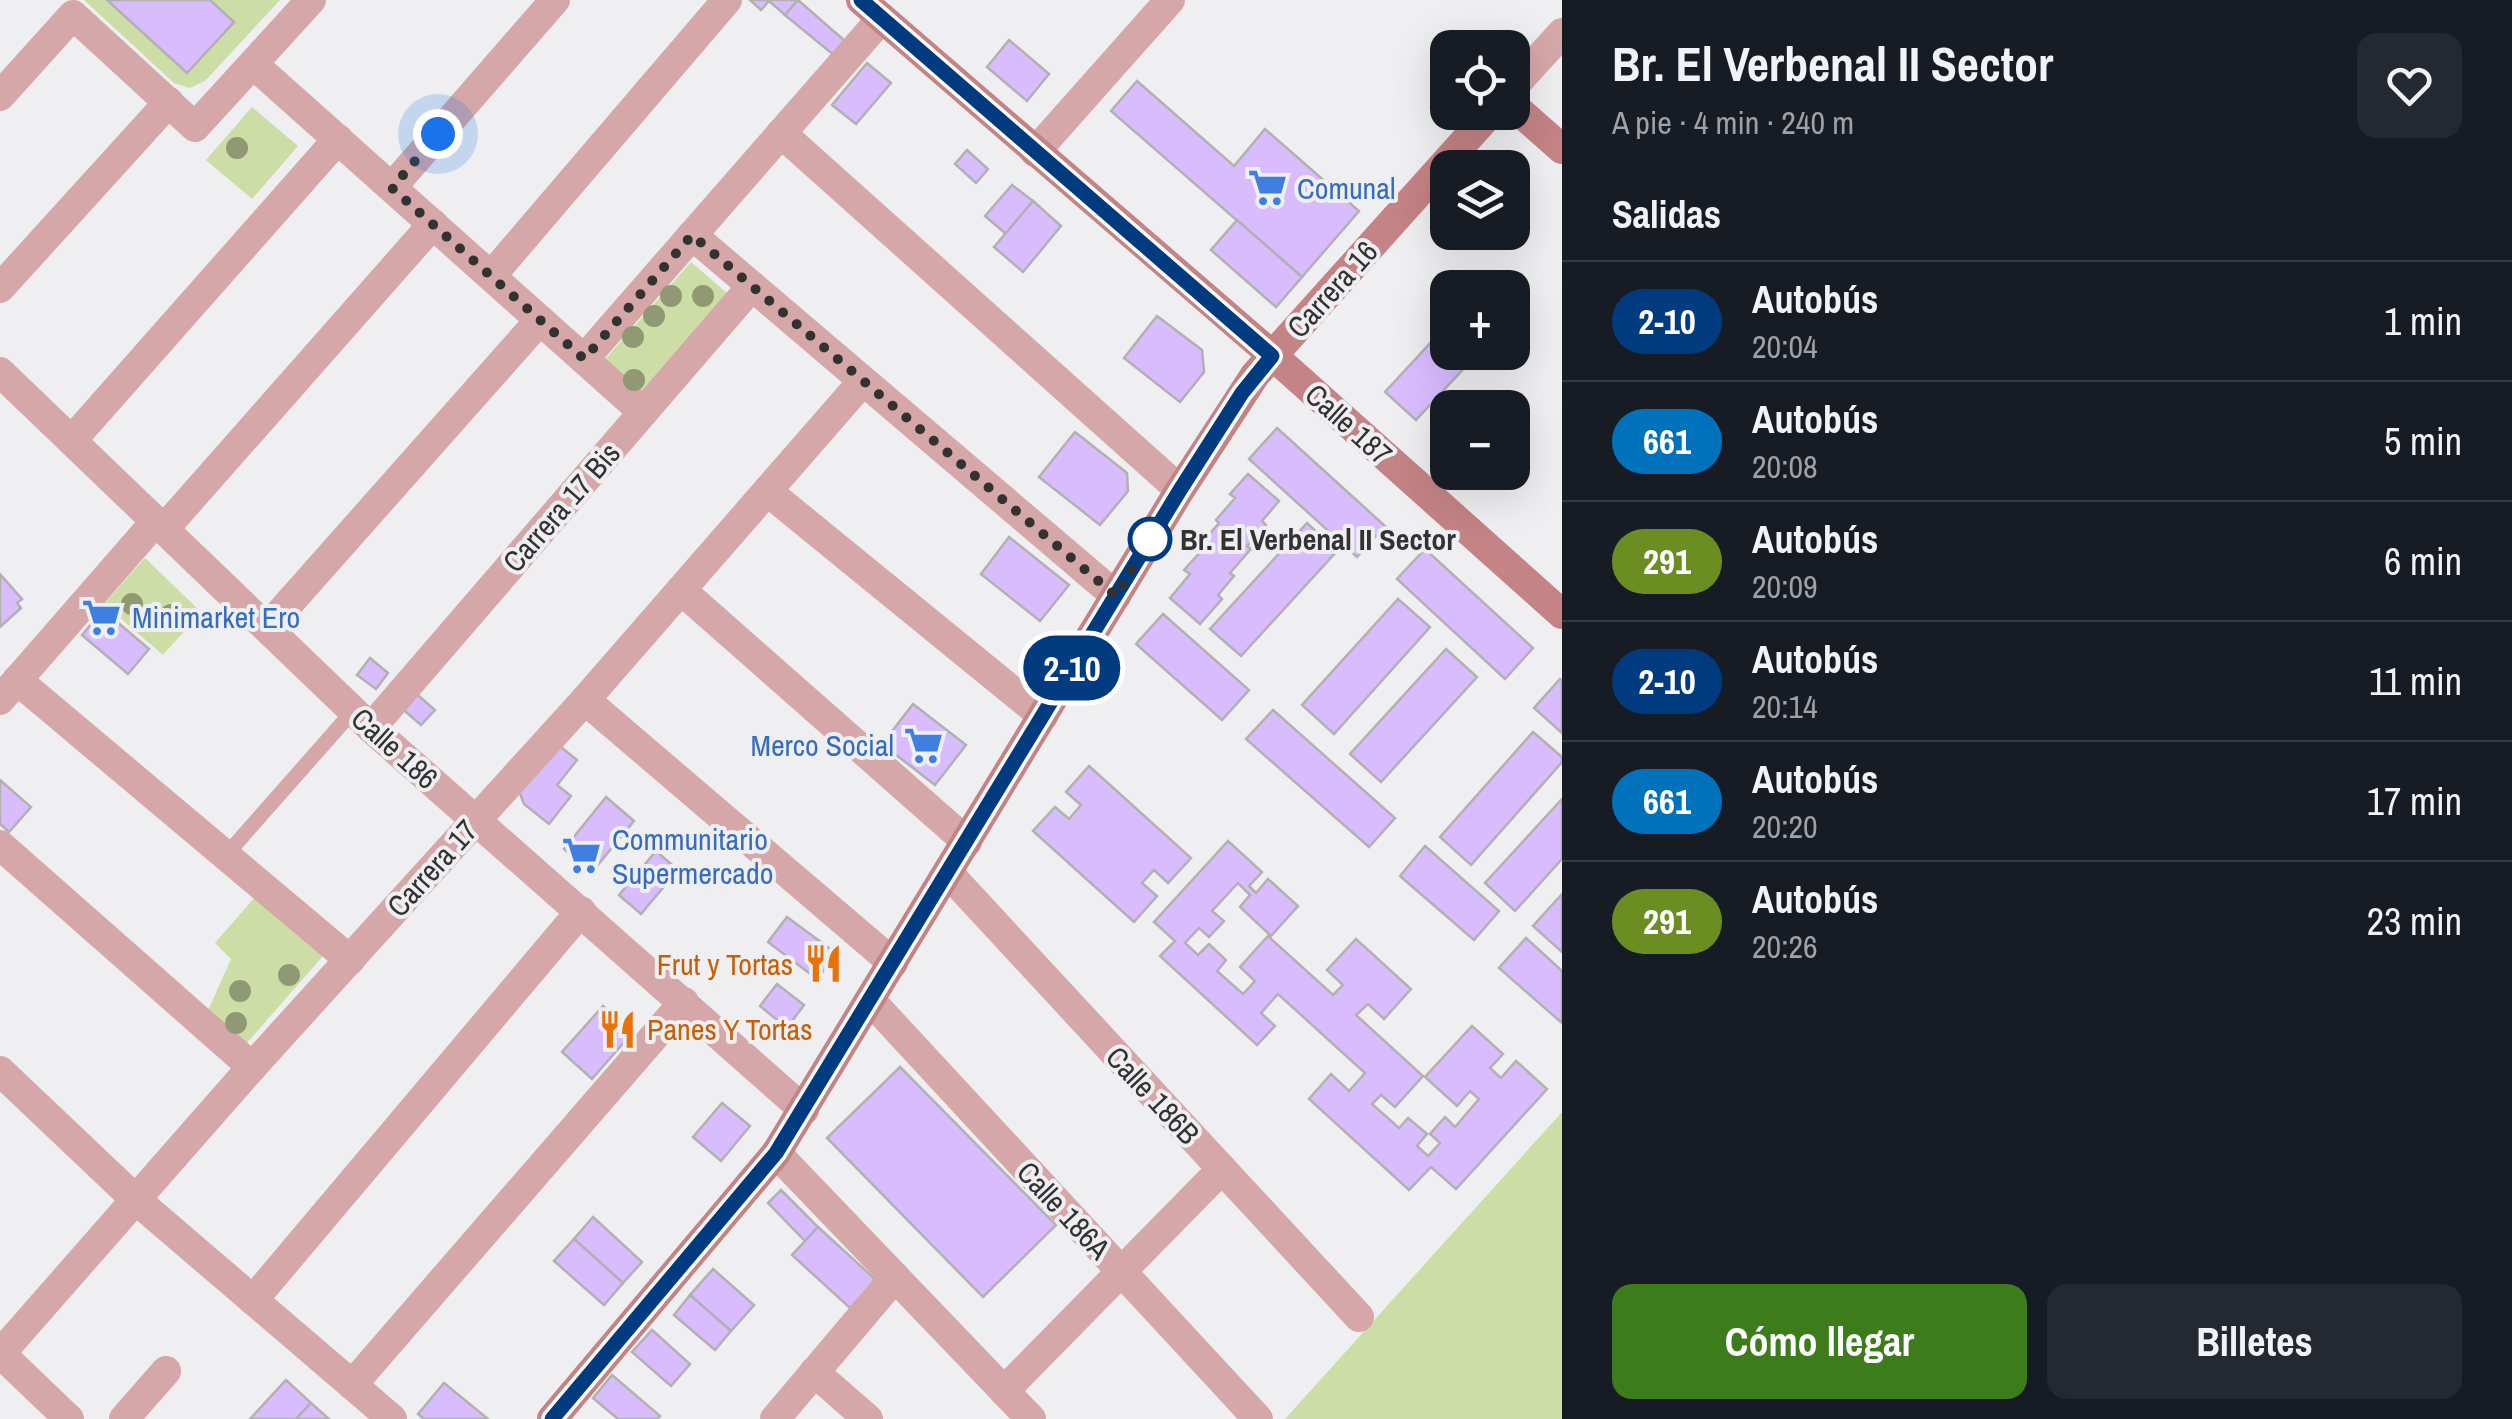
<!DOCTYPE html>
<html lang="es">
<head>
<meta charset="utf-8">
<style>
  body { margin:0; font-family:"Archivo Narrow",sans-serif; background:#242831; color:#f1f3f6; height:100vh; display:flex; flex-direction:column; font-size:38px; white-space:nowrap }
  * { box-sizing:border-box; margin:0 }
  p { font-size:32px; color:#9ea1a6 }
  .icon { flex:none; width:55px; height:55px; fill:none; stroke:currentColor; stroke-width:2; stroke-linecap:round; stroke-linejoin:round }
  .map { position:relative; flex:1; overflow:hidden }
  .sheet { display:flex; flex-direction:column; background:#171b24; width:950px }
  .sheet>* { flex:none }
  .badge { padding:0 20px; border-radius:32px; font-size:35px; line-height:65px }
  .fabs { position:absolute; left:1430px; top:30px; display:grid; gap:20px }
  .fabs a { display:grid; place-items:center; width:100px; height:100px; border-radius:20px; background:#171b24; box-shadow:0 10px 40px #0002; font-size:50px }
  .you { position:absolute; width:50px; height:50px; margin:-25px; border:8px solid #fff; border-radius:50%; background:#1a73e8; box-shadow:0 0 0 15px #1a73e833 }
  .map>.badge { position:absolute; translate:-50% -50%; box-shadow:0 0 0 5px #fff }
  h2 { padding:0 50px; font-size:38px; line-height:90px }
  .round { display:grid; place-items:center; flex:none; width:105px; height:105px; border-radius:20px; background:#242831 }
  .summary { display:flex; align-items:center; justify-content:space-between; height:170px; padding:0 50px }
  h1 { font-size:48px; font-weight:700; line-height:75px }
  .button { display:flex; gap:20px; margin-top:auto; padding:20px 50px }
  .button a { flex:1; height:115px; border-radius:20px; background:#3c7c1b; color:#fff; font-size:40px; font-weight:700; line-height:115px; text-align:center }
  .button a+a { background:#242831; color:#f1f3f6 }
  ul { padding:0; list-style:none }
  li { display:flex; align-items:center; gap:30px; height:120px; padding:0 50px; border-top:2px solid #363941 }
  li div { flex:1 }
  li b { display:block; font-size:38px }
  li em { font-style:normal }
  li .badge { min-width:110px; font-weight:700; text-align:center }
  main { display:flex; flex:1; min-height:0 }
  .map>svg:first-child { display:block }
</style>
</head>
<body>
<main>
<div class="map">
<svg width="1562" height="1419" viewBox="0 0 1562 1419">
  <rect width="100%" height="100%" fill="#efeff1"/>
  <g fill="#ccdda5">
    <path d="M84 0H280L205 81 190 88 174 83Z"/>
    <path d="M252 107 298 146 252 199 206 160Z"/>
    <path d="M691 262 728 294 637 398 600 365Z"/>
    <path d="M145 558 201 612 163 655 104 604Z"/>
    <path d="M255 897 323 956 246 1044 207 1013 231 959 215 943Z"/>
    <path d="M1562 1112V1419H1285Z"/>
  </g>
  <g fill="#d9bcfe" stroke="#b1b1b2" stroke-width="2.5">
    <path d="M107 0H210L234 22 187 73Z"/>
    <path d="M750 0H798L785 15 769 1 761 10Z"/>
    <path d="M798 0 846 42 835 56 785 15Z"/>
    <path d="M1009 40 1049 74 1027 101 987 67Z"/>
    <path d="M867 63 891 83 856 124 832 105Z"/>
    <path d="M1137 81 1234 166 1265 129 1359 211 1302 277 1111 111Z"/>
    <path d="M967 150 988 169 976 183 955 164Z"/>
    <path d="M1012 185 1033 201 1006 234 985 216Z"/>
    <path d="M1033 201 1061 226 1023 272 994 247Z"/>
    <path d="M1237 220 1302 277 1276 307 1211 250Z"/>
    <path d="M1157 316 1202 350 1204 372 1180 402 1124 358Z"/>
    <path d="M1448 324V352H1479L1416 420 1385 392Z"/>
    <path d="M1277 428 1385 526 1357 557 1249 459Z"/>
    <path d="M1075 432 1127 473 1128 491 1100 525 1039 477Z"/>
    <path d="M1248 474 1279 501 1262 521 1266 525 1247 546 1251 549 1230 573 1234 576 1218 595 1222 599 1200 624 1170 598 1190 574 1184 570 1203 549 1199 546 1219 523 1216 520 1235 498 1230 494Z"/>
    <path d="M1307 523 1337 551 1241 656 1210 629Z"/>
    <path d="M1009 537 1069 585 1040 621 981 574Z"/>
    <path d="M1425 549 1533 648 1505 679 1397 579Z"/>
    <path d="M0 574 22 599 17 603 21 608 0 627Z"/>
    <path d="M1398 599 1430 627 1334 734 1302 705Z"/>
    <path d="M103 610 149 649 128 674 82 635Z"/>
    <path d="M1163 614 1249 690 1222 720 1136 644Z"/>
    <path d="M1446 649 1477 677 1381 782 1350 754Z"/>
    <path d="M370 658 388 673 376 689 357 675Z"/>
    <path d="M1560 679 1562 681V733L1534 708Z"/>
    <path d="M412 690 435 710 421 725 399 706Z"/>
    <path d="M913 704 966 745 935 785 882 744Z"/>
    <path d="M1273 710 1395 818 1369 847 1246 739Z"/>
    <path d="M1533 732 1562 757V762L1471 865 1440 837Z"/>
    <path d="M557 744 577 760 557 785 571 796 549 824 524 804 519 791Z"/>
    <path d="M1089 766 1191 858 1168 883 1154 870 1142 883 1157 896 1134 922 1033 831 1055 807 1069 819 1081 805 1066 792Z"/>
    <path d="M0 780 31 807 9 832 0 824Z"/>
    <path d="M606 797 634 821 592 872 564 849Z"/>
    <path d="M1562 799V859L1515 911 1485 883Z"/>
    <path d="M1228 841 1262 872 1249 886 1256 893 1268 879 1298 906 1271 936 1240 907 1250 895 1238 883 1212 911 1224 921 1209 937 1199 928 1185 943 1198 955 1209 944 1226 960 1217 971 1243 994 1255 981 1240 967 1268 936 1333 995 1343 985 1327 970 1356 939 1411 989 1384 1019 1368 1004 1356 1015 1423 1076 1395 1107 1381 1095 1372 1104 1399 1128 1408 1118 1427 1134 1417 1146 1428 1156 1440 1143 1430 1134 1445 1117 1455 1127 1479 1099 1470 1091 1457 1106 1425 1077 1472 1026 1503 1054 1490 1068 1501 1078 1516 1061 1547 1089 1456 1189 1431 1167 1409 1190 1309 1099 1331 1074 1349 1091 1365 1073 1278 994 1261 1013 1275 1026 1257 1045 1160 956 1175 941 1154 922Z"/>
    <path d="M1425 846 1499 911 1474 940 1400 876Z"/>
    <path d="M656 851 678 870 641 914 619 895Z"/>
    <path d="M1562 894V952L1533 926Z"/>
    <path d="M787 917 837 954 817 979 768 942Z"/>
    <path d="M1526 938 1562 971V1023L1499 968Z"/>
    <path d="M777 984 804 1005 787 1028 760 1006Z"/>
    <path d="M603 1006 632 1033 592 1079 562 1052Z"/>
    <path d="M900 1067 1056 1225 983 1297 827 1138Z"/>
    <path d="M722 1103 750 1126 721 1161 693 1137Z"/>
    <path d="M781 1190 818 1227 805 1241 768 1203Z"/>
    <path d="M593 1217 642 1262 623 1283 574 1239Z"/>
    <path d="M818 1227 876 1280 850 1308 792 1255Z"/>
    <path d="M574 1239 623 1283 604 1305 554 1261Z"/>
    <path d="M713 1269 754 1305 731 1331 690 1295Z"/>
    <path d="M690 1295 731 1331 715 1350 674 1315Z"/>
    <path d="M652 1330 690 1364 671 1386 632 1352Z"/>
    <path d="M612 1375 660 1416 657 1419H618L593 1398Z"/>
    <path d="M286 1380 311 1403 296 1419H250Z"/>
    <path d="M444 1383 488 1419H424L418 1414Z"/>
    <path d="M311 1403 329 1419H296Z"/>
  </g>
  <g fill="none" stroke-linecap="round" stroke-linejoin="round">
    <path stroke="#d5a7a8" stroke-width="15" d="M226 855 353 711"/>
    <g stroke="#d5a7a8" stroke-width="30">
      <path d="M253 64 643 412"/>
      <path d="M1512 88 1562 33"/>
      <path d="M0 96 73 15 195 127 311 0"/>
      <path d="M781 133 1180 490"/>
      <path d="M1035 152 1170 0"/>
      <path d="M392 187 555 0"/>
      <path d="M692 235 1116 596"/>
      <path d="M491 276 727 0"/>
      <path d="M0 288 169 102"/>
      <path d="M584 359 882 18"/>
      <path d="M0 372 371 728 804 1110"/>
      <path d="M72 440 338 139"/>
      <path d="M767 491 1043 716"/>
      <path d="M164 529 433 224"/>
      <path d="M681 590 967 842"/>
      <path d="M267 628 540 320"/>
      <path d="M17 680 350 960"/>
      <path d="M0 700 156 521"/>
      <path d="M585 700 893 963"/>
      <path d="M371 728 752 286"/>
      <path d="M0 845 252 1067"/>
      <path d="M948 873 1359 1317"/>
      <path d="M870 1000 1258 1419"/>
      <path d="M0 1071 135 1199 392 1419"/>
      <path d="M776 1153 1031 1419"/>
      <path d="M253 1300 581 911"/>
      <path d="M0 1353 69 1419"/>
      <path d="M0 1354 252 1067 585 700 863 381"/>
      <path d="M814 1372 868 1419"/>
      <path d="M352 1385 684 1002"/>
      <path d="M1004 1391 1222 1169"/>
      <path d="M124 1419 166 1371"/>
      <path d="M775 1419 895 1277"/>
    </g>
    <g stroke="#c48385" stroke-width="30">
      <path d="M861 0 1272 355 1562 614"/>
      <path d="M1512 105 1562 149"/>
      <path d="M552 1419 776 1153 1180 490 1255 375 1491 112"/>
    </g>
  </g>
  <g fill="#909874">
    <circle cx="237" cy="148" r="11"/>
    <circle cx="671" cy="296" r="11"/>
    <circle cx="703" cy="296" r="11"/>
    <circle cx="654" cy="316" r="11"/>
    <circle cx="633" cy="337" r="11"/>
    <circle cx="634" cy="380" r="11"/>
    <circle cx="132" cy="604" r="11"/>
    <circle cx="171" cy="615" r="11"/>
    <circle cx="289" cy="975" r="11"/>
    <circle cx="240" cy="991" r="11"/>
    <circle cx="236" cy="1023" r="11"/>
  </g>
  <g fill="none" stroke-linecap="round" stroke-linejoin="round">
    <defs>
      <path id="line" d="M552 1419 776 1153 1180 490 1242 393 1272 356 861 0"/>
    </defs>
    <use href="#line" stroke="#fff" stroke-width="22"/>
    <use href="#line" stroke="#003b80" stroke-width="15"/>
    <path stroke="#323232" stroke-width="10" stroke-dasharray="0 18" d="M438 134 392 188 584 359 692 235 1116 596 1150 539"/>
  </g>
  <defs>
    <symbol id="supermarket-bare" viewBox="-9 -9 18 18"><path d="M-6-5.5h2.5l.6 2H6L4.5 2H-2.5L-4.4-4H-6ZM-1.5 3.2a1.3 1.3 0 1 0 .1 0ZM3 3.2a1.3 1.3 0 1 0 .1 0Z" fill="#3f7fe0" stroke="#efeff1" stroke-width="2.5" paint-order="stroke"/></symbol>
    <symbol id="restaurant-bare" viewBox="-9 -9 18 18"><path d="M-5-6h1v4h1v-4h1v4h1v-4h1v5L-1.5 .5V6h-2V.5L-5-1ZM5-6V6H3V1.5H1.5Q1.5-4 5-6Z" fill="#e8710a" stroke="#efeff1" stroke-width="2.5" paint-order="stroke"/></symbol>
  </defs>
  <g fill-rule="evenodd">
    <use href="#supermarket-bare" x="1240" y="160" width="55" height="55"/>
    <use href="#supermarket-bare" x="74" y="590" width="55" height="55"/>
    <use href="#supermarket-bare" x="896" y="718" width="55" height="55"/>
    <use href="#supermarket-bare" x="554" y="828" width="55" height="55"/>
    <use href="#restaurant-bare" x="796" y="936" width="55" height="55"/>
    <use href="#restaurant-bare" x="590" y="1002" width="55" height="55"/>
  </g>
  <circle fill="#fff" stroke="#003b80" stroke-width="5" cx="1150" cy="539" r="20"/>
  <g text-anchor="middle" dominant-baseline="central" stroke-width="8" stroke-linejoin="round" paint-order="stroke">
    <g font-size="30" fill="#366cbe" stroke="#efeff1" text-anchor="start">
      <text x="1297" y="188">Comunal</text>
      <text x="132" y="617">Minimarket Ero</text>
      <text x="894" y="745" text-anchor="end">Merco Social</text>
      <text x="612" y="839">Communitario<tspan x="612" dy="34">Supermercado</tspan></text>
    </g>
    <g font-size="30" fill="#323232" stroke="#efeff1">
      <text transform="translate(1332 289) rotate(-48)">Carrera 16</text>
      <text transform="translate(1349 424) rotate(42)">Calle 187</text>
      <text transform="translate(561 507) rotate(-49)">Carrera 17 Bis</text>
      <text transform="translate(395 748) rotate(42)">Calle 186</text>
      <text transform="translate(432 868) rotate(-48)">Carrera 17</text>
      <text transform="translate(1153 1095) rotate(47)">Calle 186B</text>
      <text transform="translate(1064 1210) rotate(47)">Calle 186A</text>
    </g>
    <g font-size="30" font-weight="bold" fill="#323232" stroke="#efeff1" text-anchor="start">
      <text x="1180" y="539">Br. El Verbenal II Sector</text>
    </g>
    <g font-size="30" fill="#c56008" stroke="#efeff1" text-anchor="end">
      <text x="793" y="964">Frut y Tortas</text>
      <text x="647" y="1029" text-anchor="start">Panes Y Tortas</text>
    </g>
  </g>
</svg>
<div class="fabs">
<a><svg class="icon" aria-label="locate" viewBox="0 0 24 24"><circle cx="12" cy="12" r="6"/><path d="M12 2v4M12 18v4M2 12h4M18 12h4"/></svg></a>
<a><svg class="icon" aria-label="layers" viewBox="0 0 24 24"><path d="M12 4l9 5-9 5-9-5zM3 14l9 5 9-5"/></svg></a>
<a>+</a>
<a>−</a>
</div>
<div class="you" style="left:438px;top:134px"></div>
<b class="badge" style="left:1072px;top:668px;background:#003b80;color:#fff">2-10</b>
</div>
<section class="sheet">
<div class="summary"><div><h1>Br. El Verbenal II Sector</h1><p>A pie · 4 min · 240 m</p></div><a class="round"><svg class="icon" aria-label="heart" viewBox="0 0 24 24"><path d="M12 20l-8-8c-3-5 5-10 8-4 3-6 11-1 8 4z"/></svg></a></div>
<h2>Salidas</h2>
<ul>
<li><span class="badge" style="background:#003b80;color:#fff">2-10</span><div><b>Autobús</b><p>20:04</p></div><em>1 min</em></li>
<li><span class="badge" style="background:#0072bc;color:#fff">661</span><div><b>Autobús</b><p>20:08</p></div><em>5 min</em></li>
<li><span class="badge" style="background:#6b8e23;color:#fff">291</span><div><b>Autobús</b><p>20:09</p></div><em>6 min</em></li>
<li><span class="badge" style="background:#003b80;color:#fff">2-10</span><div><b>Autobús</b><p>20:14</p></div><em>11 min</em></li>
<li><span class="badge" style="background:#0072bc;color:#fff">661</span><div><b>Autobús</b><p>20:20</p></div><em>17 min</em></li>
<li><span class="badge" style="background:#6b8e23;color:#fff">291</span><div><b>Autobús</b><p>20:26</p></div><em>23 min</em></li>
</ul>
<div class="button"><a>Cómo llegar</a><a>Billetes</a></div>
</section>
</main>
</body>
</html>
